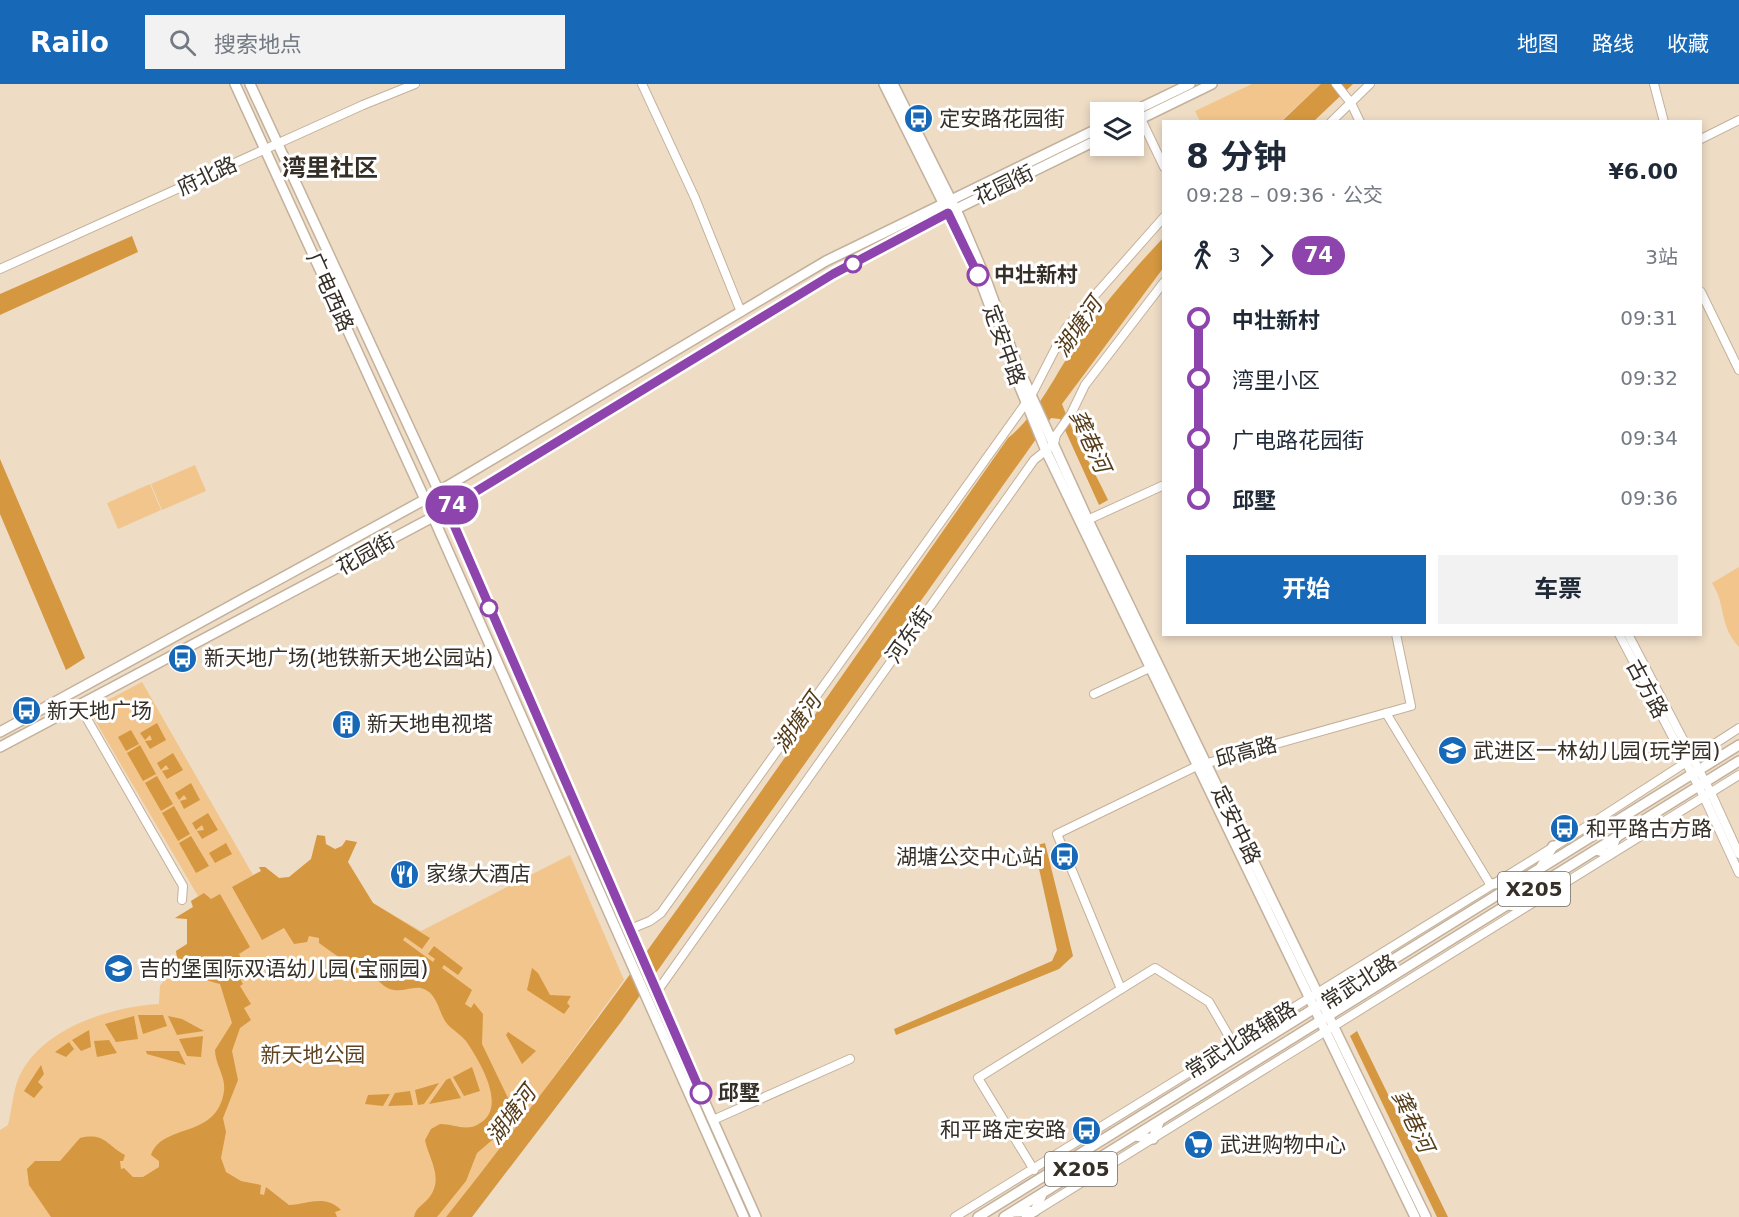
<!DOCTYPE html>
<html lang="zh">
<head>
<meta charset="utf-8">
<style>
  body { margin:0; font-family:"DejaVu Sans","Noto Sans SC",sans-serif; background:#f2f2f3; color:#1f2937; height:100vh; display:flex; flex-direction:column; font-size:22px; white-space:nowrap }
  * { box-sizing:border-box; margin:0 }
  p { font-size:20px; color:#747a83 }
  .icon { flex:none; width:33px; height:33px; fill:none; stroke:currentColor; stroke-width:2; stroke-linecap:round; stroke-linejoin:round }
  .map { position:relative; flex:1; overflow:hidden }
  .details { position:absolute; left:1162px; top:36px; width:540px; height:516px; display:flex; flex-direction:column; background:#fff; border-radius:0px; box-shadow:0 3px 9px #0003 }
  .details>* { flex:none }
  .badge { padding:0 12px; border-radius:20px; font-size:21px; line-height:39px }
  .controls { position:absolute; left:1090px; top:18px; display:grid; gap:12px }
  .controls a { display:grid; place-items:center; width:54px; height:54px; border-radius:0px; background:#fff; box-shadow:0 3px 9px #0003; font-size:30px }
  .map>.badge { position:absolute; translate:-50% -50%; box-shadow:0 0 0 3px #fff }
  .legs { display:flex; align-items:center; gap:9px; height:66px; padding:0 24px; font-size:20px }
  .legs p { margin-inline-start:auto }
  .overview { display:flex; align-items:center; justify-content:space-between; height:102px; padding:0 24px }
  h1 { font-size:33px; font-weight:700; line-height:45px }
  .primary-button { display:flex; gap:12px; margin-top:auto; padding:12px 24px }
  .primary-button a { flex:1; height:69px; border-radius:0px; background:#1768b7; color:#fff; font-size:24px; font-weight:700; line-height:69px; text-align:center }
  .primary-button a+a { background:#f2f2f3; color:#1f2937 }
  ul { padding:0 24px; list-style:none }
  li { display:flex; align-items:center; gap:21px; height:60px; font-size:22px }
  li i { display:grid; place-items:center; width:9px; height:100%; margin:0 8px; background:currentColor }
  li i::after { content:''; width:15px; height:15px; margin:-8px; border:4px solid; border-radius:50%; background:#fff }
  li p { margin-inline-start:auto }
  li:first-child i { background:linear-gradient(#0000 50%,currentColor 0) }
  li:last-child i { background:linear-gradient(currentColor 50%,#0000 0) }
  header { display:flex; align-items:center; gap:36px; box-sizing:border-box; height:84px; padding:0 30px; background:#1768b7; color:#fff }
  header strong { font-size:28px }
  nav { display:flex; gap:33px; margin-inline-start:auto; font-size:21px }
  .search { width:420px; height:54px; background:#f2f2f3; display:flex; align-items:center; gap:15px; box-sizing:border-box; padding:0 21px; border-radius:0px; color:#747a83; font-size:22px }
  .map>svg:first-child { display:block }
</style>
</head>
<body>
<header>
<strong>Railo</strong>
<div class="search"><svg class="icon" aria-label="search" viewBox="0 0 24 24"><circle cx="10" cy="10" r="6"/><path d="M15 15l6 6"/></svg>搜索地点</div>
<nav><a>地图</a><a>路线</a><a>收藏</a></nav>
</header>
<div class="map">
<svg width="1739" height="1133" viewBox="0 0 1739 1133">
  <rect width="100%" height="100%" fill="#eedcc5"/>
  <g fill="#f2c58c">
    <path d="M1252 0H1321L1281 37H1200L1195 27Z"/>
    <path d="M195 381 206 407 162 426 151 400Z"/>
    <path d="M150 400 161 426 118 445 107 419Z"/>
    <path d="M1739 483V563C1718 540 1727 522 1712 499Z"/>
    <path d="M142 598 253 791 261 787 259 783H265L279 794 364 806 373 819 421 847 570 771 624 896 521 1038 446 1133H0V1046L8 1041C12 1026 13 1005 20 991 43 944 110 923 159 920L160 902 177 878 176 867 187 860V835L175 834 193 823 191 817 198 812 89 626Z"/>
  </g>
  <g fill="#d5973f">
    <path d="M1321 0H1353L1314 37 1281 38Z"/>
    <path d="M132 152 138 168 0 231V210Z"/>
    <path d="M1164 153V183L1062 320C1074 353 1093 384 1108 416L1099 421 1060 335 1051 334 621 938 472 1133H446C645 882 824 616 1008 354 1037 331 1055 291 1076 260 1102 222 1132 187 1164 153Z"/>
    <path d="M0 375 85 574 66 586 0 430Z"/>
    <path d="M157 639 166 656 150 665 145 657 152 656 150 651 145 656 140 649Z"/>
    <path d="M131 646 139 660 126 667 118 653Z"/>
    <path d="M140 661 156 690 143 697 127 669Z"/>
    <path d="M173 669 183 686 167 695 162 687 169 685 166 681 161 686 157 679Z"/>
    <path d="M157 692 173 720 161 727 145 699Z"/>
    <path d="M191 699 200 716 184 725 180 717 187 715 184 711 179 716 175 709Z"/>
    <path d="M174 722 190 750 178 757 162 729Z"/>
    <path d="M208 729 218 746 202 755 197 747 204 746 202 741 196 746 192 739Z"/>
    <path d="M317 751 325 752 326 760 335 765 342 762 346 756 357 758 348 778 373 819 430 854 422 865 405 853 403 856 433 878 435 875 428 870 434 862 463 884 458 891 444 881 442 884 472 906 465 920 471 924 474 919 483 930 482 960 509 1016 511 1027 509 1038 505 1045 477 1069 466 1097 437 1133H414C416 1123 422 1122 428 1115 445 1095 429 1076 425 1056L431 1045 440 1040C453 1040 465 1047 477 1041 509 1026 481 980 468 960 463 951 451 946 445 937 439 927 437 912 426 906 416 900 405 908 394 906 384 905 380 896 371 892 364 889 355 891 348 891L340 874 319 859V854L309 852 307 858 294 860 284 844 262 856 232 803 261 787 259 783H265L279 794 289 793 311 775Z"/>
    <path d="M191 752 209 782 196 789 179 759Z"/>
    <path d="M226 759 232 770 215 779 209 769Z"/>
    <path d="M1045 759 1073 872 1059 885 896 951 894 945 1052 877 1057 866 1034 762Z"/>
    <path d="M204 809 211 815 220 810 250 863 239 870 244 880 239 883 243 890 239 893 243 900 240 902 251 920 244 924 251 936 240 944 232 967 238 996 223 1034 226 1048 221 1074 226 1088 241 1097 261 1101 260 1110 264 1111 266 1103 289 1121C309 1120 325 1110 341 1126L335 1128 337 1133H51L29 1101 27 1085 35 1077H60L80 1054C105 1048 106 1061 125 1071L123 1077H120L121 1085 124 1084 133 1093H143L159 1083V1077L151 1071C163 1038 217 1056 224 1007 226 993 215 980 215 966L232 939 220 900C199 894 179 891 176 867L187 860V835L175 834 193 823 191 817Z"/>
    <path d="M532 884 538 889 550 911 571 912 567 919 570 922 564 930 527 906Z"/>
    <path d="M138 931H163L167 942 143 950Z"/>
    <path d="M134 932 138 955 116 958 105 940Z"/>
    <path d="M168 932 182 935 204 947 177 951Z"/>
    <path d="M89 946 91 963 81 967 72 956Z"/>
    <path d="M1357 947 1448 1133H1437L1350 952Z"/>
    <path d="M508 948 536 967 522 980 506 951Z"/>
    <path d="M203 952 201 973 187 972 179 955Z"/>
    <path d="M109 956 117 969 97 973 94 957Z"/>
    <path d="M69 958 74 965 66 973 55 968Z"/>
    <path d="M146 967H179L186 981 147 970Z"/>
    <path d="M41 981 44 990 38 998 43 1003 34 1014 24 1007Z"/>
    <path d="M472 983 480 1007 464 1012 453 993Z"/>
    <path d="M450 994 461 1014 429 1020 446 996Z"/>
    <path d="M439 999 424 1020 418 1021 415 1006Z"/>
    <path d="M410 1007 413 1021 388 1022 395 1009Z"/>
    <path d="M390 1010 383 1022 365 1020 368 1011Z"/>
  </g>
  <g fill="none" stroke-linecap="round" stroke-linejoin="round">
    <defs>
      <g id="minor">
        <path d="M642 0 695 114 741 228"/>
        <path d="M1336 0 1351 19 1360 38"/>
        <path d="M1654 0 1664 38"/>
        <path d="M1141 35 1164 83"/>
        <path d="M1331 38 1370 0"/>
        <path d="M1701 55 1739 36"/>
        <path d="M0 185 363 21 415 0"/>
        <path d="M1701 208 1739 286"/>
        <path d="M1083 438 1164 401"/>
        <path d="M1619 550 1704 713 1739 789"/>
        <path d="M1628 550 1711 709 1739 770"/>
        <path d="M1094 610 1154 582"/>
        <path d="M79 621 183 802 182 816"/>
        <path d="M1386 629 1490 800"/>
        <path d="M628 846 650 837 661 829 1031 312 1066 244 1164 133"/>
        <path d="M1121 905 1057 750 1197 682 1411 622 1396 550"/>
        <path d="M656 909 1034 376 1054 360 1056 351 1071 330 1085 301 1164 198"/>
        <path d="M713 1036 850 975"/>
        <path d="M1034 1086 978 994 1155 884 1209 918 1234 961"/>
        <path d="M955 1133 1597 736 1739 644"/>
        <path d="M1026 1133 1739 691"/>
      </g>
      <g id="major">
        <path d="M235 0 433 433 744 1133"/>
        <path d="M250 0 447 425 628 846 756 1133"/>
        <path d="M884 0 976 185 990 223"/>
        <path d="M893 0 959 132 987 198 1016 278 1088 436 1426 1133"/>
        <path d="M1132 28 1190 0"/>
        <path d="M1134 38 1212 0"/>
        <path d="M1010 279 1046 367 1415 1133"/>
        <path d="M0 648 424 416 826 177 1101 43"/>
        <path d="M0 663 433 433 833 190 948 129 1101 54"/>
        <path d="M1596 766 1610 770 1616 753"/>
        <path d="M1541 783 1553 762"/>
        <path d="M1490 800 1516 799"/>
        <path d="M1508 821 1523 823 1530 807"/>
        <path d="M1136 1052 1153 1055 1159 1038"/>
        <path d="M1014 1128 1035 1127 1042 1110"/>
        <path d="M978 1133 1739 661"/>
        <path d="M1004 1133 1739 677"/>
      </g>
    </defs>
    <use href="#minor" stroke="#c3b19c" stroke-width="10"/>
    <use href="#major" stroke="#c3b19c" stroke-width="12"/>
    <use href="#minor" stroke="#fff" stroke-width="8"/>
    <use href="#major" stroke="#fff" stroke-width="9"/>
  </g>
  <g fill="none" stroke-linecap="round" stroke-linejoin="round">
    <defs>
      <path id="line-1" d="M701 1009 447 425 833 190 948 129 978 191"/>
    </defs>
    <use href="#line-1" stroke="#fff" stroke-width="14"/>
    <use href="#line-1" stroke="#8e44ad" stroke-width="9"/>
  </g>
  <defs>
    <symbol id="bus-disc" viewBox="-11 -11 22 22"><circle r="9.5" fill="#1768b7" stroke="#fff"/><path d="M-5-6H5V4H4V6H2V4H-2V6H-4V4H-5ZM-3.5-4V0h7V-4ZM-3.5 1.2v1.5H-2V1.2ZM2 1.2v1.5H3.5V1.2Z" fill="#fff"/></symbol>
    <symbol id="building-disc" viewBox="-11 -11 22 22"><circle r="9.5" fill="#1768b7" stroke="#fff"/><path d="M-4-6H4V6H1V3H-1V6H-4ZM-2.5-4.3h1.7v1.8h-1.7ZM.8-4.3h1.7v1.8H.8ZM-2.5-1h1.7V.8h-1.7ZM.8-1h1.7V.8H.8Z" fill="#fff"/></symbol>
    <symbol id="school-disc" viewBox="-11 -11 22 22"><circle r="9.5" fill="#1768b7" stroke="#fff"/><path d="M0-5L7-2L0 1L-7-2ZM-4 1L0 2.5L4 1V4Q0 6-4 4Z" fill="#fff"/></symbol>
    <symbol id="restaurant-disc" viewBox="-11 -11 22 22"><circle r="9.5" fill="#1768b7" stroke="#fff"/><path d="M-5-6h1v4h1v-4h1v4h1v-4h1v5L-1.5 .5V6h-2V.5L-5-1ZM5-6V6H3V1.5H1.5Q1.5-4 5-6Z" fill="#fff"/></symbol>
    <symbol id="supermarket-disc" viewBox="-11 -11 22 22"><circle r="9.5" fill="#1768b7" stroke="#fff"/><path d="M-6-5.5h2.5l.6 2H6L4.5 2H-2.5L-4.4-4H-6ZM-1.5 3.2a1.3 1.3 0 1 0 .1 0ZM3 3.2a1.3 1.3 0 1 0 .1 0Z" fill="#fff"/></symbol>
  </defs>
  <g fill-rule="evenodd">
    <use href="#bus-disc" x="902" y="18" width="33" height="33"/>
    <use href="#bus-disc" x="166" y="558" width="33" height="33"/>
    <use href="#bus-disc" x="10" y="610" width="33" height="33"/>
    <use href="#building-disc" x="330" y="624" width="33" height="33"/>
    <use href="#school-disc" x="1436" y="650" width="33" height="33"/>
    <use href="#bus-disc" x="1548" y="728" width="33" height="33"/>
    <use href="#bus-disc" x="1048" y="756" width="33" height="33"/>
    <use href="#restaurant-disc" x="388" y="774" width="33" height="33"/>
    <use href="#school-disc" x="102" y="868" width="33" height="33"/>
    <use href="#bus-disc" x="1070" y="1030" width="33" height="33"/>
    <use href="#supermarket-disc" x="1182" y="1044" width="33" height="33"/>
  </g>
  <g fill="#fff" stroke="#8e44ad" stroke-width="3">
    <circle cx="853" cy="180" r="8"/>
    <circle cx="978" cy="191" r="10"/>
    <circle cx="489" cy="524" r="8"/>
    <circle cx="701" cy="1009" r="10"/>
  </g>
  <g text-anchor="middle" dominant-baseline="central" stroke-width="6" stroke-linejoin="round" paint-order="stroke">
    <g fill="#fff" stroke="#726d68" stroke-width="1.5">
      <rect x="1498" y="788" width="72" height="34" rx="4.5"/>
      <rect x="1045" y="1068" width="72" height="34" rx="4.5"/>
    </g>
    <g font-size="20" font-weight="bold" fill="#362f27">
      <text x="1534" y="805">X205</text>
      <text x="1081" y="1085">X205</text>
    </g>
    <g font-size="21" fill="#362f27" stroke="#fff" text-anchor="start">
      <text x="939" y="35">定安路花园街</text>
      <text x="204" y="574">新天地广场(地铁新天地公园站)</text>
      <text x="47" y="627">新天地广场</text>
      <text x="367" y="640">新天地电视塔</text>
      <text x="1473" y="667">武进区一林幼儿园(玩学园)</text>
      <text x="1586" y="745">和平路古方路</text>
      <text x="1043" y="773" text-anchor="end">湖塘公交中心站</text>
      <text x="426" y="790">家缘大酒店</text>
      <text x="139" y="885">吉的堡国际双语幼儿园(宝丽园)</text>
      <text x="1066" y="1046" text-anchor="end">和平路定安路</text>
      <text x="1220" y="1061">武进购物中心</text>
    </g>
    <g font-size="21" fill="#362f27" stroke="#fff">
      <text transform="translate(207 92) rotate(-25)">府北路</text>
      <text transform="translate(1004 101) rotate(-26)">花园街</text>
      <text transform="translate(330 208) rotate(66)">广电西路</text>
      <text transform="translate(1004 261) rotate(70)">定安中路</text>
      <text transform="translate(366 470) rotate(-29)">花园街</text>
      <text transform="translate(909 551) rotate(-55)">河东街</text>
      <text transform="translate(1647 605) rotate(62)">古方路</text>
      <text transform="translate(1246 668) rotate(-15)">邱高路</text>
      <text transform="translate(1236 741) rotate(64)">定安中路</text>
      <text transform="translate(1359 898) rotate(-32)">常武北路</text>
      <text transform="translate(1241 956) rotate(-32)">常武北路辅路</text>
    </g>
    <g font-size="21" font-weight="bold" fill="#362f27" stroke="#fff" text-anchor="start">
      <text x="994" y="191">中壮新村</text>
      <text x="718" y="1009">邱墅</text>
    </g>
    <g font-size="21" fill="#5f4521" stroke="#fff">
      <text x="313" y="971">新天地公园</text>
    </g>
    <g font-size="22" font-style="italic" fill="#563c18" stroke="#fff">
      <text transform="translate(1078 243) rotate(-55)">湖塘河</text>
      <text transform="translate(1090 357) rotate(65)">龚巷河</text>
      <text transform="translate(797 639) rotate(-55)">湖塘河</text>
      <text transform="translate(511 1031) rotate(-53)">湖塘河</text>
      <text transform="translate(1413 1037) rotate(64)">龚巷河</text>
    </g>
    <g font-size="24" font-weight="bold" fill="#362f27" stroke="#fff">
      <text x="330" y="84">湾里社区</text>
    </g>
  </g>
</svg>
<div class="controls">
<a><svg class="icon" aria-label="layers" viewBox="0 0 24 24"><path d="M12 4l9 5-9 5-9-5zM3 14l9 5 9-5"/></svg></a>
</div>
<b class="badge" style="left:452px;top:421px;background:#8e44ad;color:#fff">74</b>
<section class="details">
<div class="overview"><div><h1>8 分钟</h1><p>09:28 – 09:36 · 公交</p></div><b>¥6.00</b></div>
<div class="legs"><svg class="icon" aria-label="walk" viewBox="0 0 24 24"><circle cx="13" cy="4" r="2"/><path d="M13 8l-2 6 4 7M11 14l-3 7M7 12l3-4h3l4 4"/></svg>3<svg class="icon" aria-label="forward" viewBox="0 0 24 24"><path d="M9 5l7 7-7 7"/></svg><b class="badge" style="background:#8e44ad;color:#fff">74</b><p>3站</p></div>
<ul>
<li><i style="color:#8e44ad"></i><b>中壮新村</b><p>09:31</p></li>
<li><i style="color:#8e44ad"></i><span>湾里小区</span><p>09:32</p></li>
<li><i style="color:#8e44ad"></i><span>广电路花园街</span><p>09:34</p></li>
<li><i style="color:#8e44ad"></i><b>邱墅</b><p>09:36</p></li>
</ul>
<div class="primary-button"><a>开始</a><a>车票</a></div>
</section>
</div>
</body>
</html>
